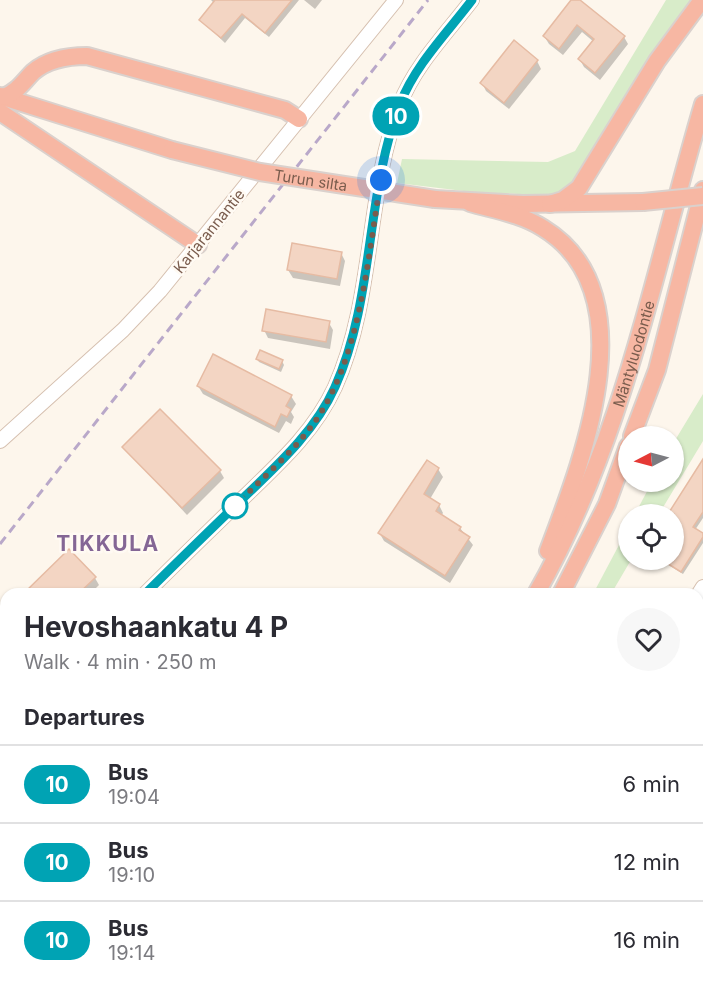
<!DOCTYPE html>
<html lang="en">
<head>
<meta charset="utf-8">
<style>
  body { margin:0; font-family:Inter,sans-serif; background:#f7f7f7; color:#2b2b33; height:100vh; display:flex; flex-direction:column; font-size:22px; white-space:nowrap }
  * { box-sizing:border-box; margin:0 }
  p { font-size:20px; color:#7c7c81 }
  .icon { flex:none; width:33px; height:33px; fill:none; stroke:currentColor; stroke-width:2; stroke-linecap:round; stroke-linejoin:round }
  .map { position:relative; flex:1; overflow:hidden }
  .side { position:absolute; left:0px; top:588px; width:704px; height:404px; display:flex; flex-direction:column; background:#fff; border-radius:18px 18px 0 0; box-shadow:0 2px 4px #0004 }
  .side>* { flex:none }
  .badge { padding:0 12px; border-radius:20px; font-size:21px; line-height:39px }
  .needle { width:39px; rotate:264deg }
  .tools { position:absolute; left:618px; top:426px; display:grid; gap:12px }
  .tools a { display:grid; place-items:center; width:66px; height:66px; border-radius:50%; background:#fff; box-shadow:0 2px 4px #0004; font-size:30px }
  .you { position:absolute; width:30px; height:30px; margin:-15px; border:4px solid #fff; border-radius:50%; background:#1a73e8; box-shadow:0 0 0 9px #1a73e833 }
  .map>.badge { position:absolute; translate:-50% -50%; box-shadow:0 0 0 3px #fff }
  h2 { padding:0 24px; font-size:22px; line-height:54px }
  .round { display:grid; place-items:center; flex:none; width:63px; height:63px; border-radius:32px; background:#f7f7f7 }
  .summary { display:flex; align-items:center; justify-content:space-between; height:102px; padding:0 24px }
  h1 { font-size:28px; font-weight:700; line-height:45px }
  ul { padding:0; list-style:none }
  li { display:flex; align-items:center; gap:18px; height:78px; padding:0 24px; border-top:2px solid #e1e1e2 }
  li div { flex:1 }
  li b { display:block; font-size:22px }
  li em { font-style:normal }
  li .badge { min-width:66px; font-weight:700; text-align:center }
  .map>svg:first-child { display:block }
</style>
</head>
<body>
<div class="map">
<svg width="703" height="991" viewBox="0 0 703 991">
  <rect width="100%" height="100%" fill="#fdf6ec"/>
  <g fill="#d8ecc9">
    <path d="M666 0H693L574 183 560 194 540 195 472 192 397 183 402 159 548 162 575 151Z"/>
    <path d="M703 394V441L659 514H635L652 482H674V442Z"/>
    <path d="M628 528V560H631L611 594H593Z"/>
    <path d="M146 986H300L296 991H150Z"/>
    <path d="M329 986H396L404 991H325Z"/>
  </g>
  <g fill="#0003">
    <path d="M211 0H299L269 37 245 18 225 43 201 20 214 3Z"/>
    <path d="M304 0H322L315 9Z"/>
    <path d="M573 0H578L624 37 628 44 600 80 584 67 580 60 594 42 582 32 563 55 549 44 544 36Z"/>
    <path d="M514 43 537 61 541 69 509 109 486 91 482 83Z"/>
    <path d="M341 253 345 261 340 286 293 278 288 270Z"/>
    <path d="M329 323 333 330 330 349 268 338 264 330Z"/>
    <path d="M261 352 282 361 284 365 281 372 259 362 257 359Z"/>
    <path d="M198 386 291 396 296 404 291 412 294 417 291 424 286 421 279 433 203 394Z"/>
    <path d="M124 447 220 471 224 478 187 515Z"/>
    <path d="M703 462V518L695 530 703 535V543L683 574 660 560H674V514H670Z"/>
    <path d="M438 469 443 477 430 499 439 505 443 513 441 516 460 528 473 545 450 583 384 541 380 534Z"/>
    <path d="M95 578 99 585 90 594H25Z"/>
    <path d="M319 590 324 591 326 594H316Z"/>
    <path d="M6 602V668L0 662V607Z"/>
    <path d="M698 630 703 634V645L700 643 698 646Z"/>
    <path d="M703 715V737L700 742 698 723Z"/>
    <path d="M701 764H703V780L702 777Z"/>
    <path d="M698 863H703L702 875H698Z"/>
    <path d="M698 894H702L703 901H698Z"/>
    <path d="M698 936 701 939 702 947H698Z"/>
  </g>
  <g fill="#f3d5c3" stroke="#e6bba3" stroke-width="1.5">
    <path d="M215 0H292L265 33 242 14 221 38 199 20Z"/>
    <path d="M571 0H580L625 36 595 73 578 59 594 39 577 25 559 49 543 36Z"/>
    <path d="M514 40 538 60 504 103 480 83Z"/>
    <path d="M292 243 342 252 337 279 287 270Z"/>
    <path d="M266 309 330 321 326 342 262 331Z"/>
    <path d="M260 350 283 360 279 369 256 359Z"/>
    <path d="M213 354 292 395 286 406 291 409 287 417 281 414 275 427 197 386Z"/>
    <path d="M160 409 221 470 182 508 122 447Z"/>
    <path d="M703 459V512L693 527 703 533V537L681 572 662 560H674V514H668Z"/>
    <path d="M427 460 439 468 424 494 440 504 436 511 461 527 459 530 470 537 445 576 378 533Z"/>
    <path d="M69 549 96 577 78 594H23Z"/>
  </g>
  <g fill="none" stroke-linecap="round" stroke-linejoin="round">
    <defs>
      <g id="street">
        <path d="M698 750H703"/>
        <path d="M698 848H703"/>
        <path d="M698 976H703"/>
        <path d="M433 990 521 986"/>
      </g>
      <g id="secondary">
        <path d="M0 441 123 330 160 291 396 0"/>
        <path d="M145 594C176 563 208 532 239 502 275 467 314 433 335 387 375 298 365 195 400 104 415 65 447 33 472 0"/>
        <path d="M698 595 703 587"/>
        <path d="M0 891 6 898"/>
        <path d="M73 986 76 991"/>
        <path d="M117 986 120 991"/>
        <path d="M433 991 436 986"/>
      </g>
      <g id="highway">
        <path d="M0 96 172 150"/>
        <path d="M4 97C18 91 23 82 33 72 48 59 68 56 87 56L285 110 299 119"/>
        <path d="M0 112 198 245"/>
        <path d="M435 199 523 204 643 202"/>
        <path d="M470 203C494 210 521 214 543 228 649 293 582 461 548 551"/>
        <path d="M550 204 563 200 579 188 657 61 702 0"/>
        <path d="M632 436 657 370 703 190"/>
        <path id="s1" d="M536 594C623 442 654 270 703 104"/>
        <path d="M561 594 607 504 628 446"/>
        <path d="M315 991 319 986"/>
      </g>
    </defs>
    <use href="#street" stroke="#d1beb0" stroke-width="12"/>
    <use href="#secondary" stroke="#d6c0b0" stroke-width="16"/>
    <use href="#highway" stroke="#dad1cd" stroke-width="20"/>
    <use href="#street" stroke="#fff" stroke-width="9"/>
    <use href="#secondary" stroke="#fff" stroke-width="14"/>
    <use href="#highway" stroke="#f7b7a3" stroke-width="16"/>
    <path stroke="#b9a8c9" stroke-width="3" stroke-dasharray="9 6" stroke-linecap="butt" d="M0 544 428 0"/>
    <defs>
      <g id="highway-bridge">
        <path id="s2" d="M172 150 260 172 435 199"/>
        <path d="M643 202 703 196"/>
      </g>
    </defs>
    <use href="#highway-bridge" stroke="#dad1cd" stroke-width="20" stroke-linecap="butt"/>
    <use href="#highway-bridge" stroke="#f7b7a3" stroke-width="16"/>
  </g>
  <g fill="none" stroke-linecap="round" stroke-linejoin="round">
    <defs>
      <path id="line" d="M145 594C175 564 206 534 236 505 272 470 314 434 335 387 375 298 365 195 400 104 415 65 447 33 472 0"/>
    </defs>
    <use href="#line" stroke="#fff" stroke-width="14"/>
    <use href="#line" stroke="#00a3b4" stroke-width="9"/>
    <path stroke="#7a5c4d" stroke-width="6" stroke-dasharray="0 10.8" d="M235 506C260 480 289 456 311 427 361 361 367 259 381 180"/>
  </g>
  <circle fill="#fff" stroke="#00a3b4" stroke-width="3" cx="235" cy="506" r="12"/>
  <g text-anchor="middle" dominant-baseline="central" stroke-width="5" stroke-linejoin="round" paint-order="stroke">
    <g font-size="15" fill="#7a5c4d" stroke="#fffaf3">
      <text stroke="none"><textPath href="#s2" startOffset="142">Turun silta</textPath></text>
      <text transform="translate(209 231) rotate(-51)">Karjarannantie</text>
      <text stroke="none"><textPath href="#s1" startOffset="260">Mäntyluodontie</textPath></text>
    </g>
    <g font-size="21" font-weight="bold" letter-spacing="1.5" fill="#846695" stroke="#fffaf3">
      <text x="108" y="543">TIKKULA</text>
    </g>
  </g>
</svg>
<div class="tools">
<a><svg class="needle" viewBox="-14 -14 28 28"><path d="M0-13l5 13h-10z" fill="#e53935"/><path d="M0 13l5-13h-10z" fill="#7c7c81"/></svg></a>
<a><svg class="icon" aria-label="locate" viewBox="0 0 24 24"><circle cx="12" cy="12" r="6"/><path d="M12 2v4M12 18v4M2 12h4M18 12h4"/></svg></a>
</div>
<div class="you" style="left:381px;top:180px"></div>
<b class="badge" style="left:396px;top:116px;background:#00a3b4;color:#fff">10</b>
<section class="side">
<div class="summary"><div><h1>Hevoshaankatu 4 P</h1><p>Walk · 4 min · 250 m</p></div><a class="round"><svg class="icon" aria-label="heart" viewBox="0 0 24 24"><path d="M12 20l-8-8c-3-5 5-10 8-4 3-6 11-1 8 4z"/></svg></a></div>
<h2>Departures</h2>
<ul>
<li><span class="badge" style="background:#00a3b4;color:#fff">10</span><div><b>Bus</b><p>19:04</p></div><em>6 min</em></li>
<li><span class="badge" style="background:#00a3b4;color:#fff">10</span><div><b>Bus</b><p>19:10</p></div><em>12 min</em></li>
<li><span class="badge" style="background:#00a3b4;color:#fff">10</span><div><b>Bus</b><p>19:14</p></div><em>16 min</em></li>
</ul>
</section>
</div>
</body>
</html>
